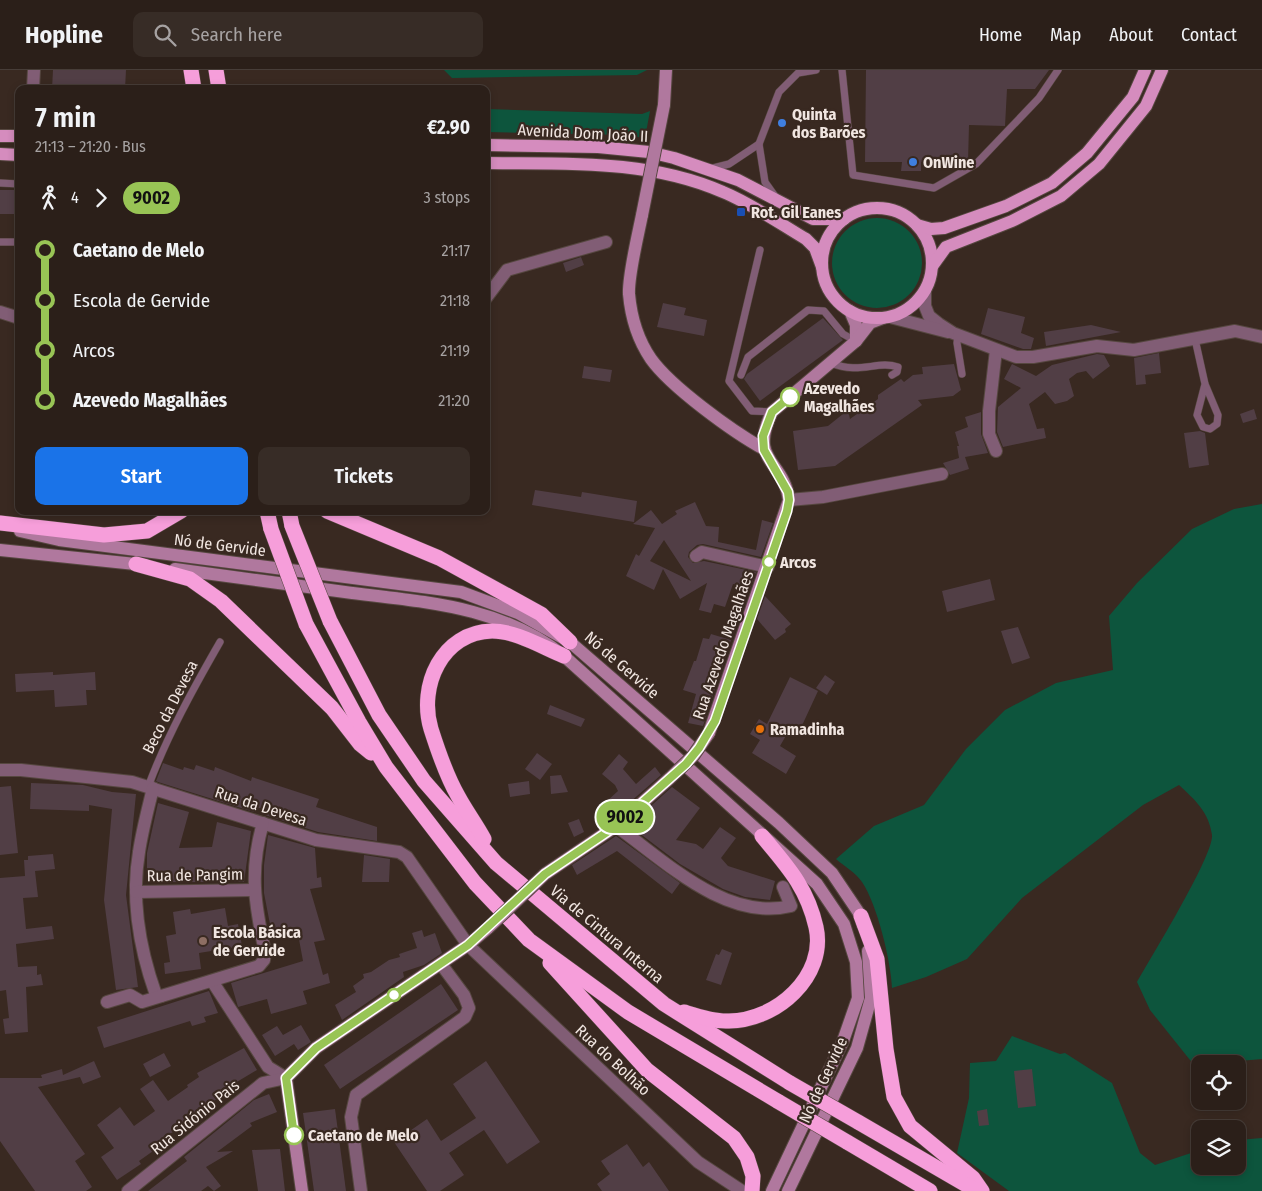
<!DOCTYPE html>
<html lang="en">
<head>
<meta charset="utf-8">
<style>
  body { margin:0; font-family:"Fira Sans Condensed",sans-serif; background:#372c26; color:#f1f3f6; height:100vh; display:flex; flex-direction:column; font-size:19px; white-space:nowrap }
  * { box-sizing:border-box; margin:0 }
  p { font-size:16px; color:#a6a2a2 }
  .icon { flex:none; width:28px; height:28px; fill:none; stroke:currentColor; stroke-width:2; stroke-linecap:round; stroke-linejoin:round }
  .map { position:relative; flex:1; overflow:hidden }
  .drawer { position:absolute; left:15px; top:15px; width:475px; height:430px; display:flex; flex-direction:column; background:#2b1f19; border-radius:10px; box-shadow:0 2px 8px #0003,0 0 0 1px #473d38 }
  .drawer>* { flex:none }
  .badge { padding:0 10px; border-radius:16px; font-size:18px; line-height:32px }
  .fabs { position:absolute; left:1191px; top:985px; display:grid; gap:10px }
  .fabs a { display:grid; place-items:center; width:55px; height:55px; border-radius:10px; background:#2b1f19; box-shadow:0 2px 8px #0003,0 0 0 1px #473d38; font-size:25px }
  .map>.badge { position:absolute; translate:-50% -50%; box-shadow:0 0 0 2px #fff }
  .legs { display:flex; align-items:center; gap:8px; height:55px; padding:0 20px; font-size:16px }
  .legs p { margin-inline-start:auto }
  .summary { display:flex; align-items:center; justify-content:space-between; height:85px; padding:0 20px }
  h1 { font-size:28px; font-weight:600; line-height:38px }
  .button { display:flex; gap:10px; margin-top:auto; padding:10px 20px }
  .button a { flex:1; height:58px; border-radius:10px; background:#1a73e8; color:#fff; font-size:20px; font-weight:600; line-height:58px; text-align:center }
  .button a+a { background:#372c26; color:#f1f3f6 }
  ul { padding:0 20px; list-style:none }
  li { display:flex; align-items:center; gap:18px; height:50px; font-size:19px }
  li i { display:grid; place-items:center; width:8px; height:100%; margin:0 6px; background:currentColor }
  li i::after { content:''; width:12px; height:12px; margin:-6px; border:4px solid; border-radius:50%; background:#2b1f19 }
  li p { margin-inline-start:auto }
  li:first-child i { background:linear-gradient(#0000 50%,currentColor 0) }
  li:last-child i { background:linear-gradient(currentColor 50%,#0000 0) }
  header { display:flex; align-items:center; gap:30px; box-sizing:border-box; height:70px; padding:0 25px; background:#2b1f19; border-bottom:1px solid #473d38 }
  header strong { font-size:24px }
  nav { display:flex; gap:28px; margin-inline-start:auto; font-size:18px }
  .search { width:350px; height:45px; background:#372c26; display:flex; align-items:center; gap:12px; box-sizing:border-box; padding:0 18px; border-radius:10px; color:#a6a2a2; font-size:19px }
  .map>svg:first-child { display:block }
</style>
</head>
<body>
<header>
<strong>Hopline</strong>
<div class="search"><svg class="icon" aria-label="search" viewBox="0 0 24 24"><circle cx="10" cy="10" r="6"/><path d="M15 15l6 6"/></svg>Search here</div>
<nav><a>Home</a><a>Map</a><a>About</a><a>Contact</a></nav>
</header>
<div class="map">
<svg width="1262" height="1121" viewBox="0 0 1262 1121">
  <rect width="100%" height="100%" fill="#392921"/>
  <g fill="#0d553d">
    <path d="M444 0H647L637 5 452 8Z"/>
    <path d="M486 39 642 44 650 41 645 68 623 65 486 62Z"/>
    <circle cx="877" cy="193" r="45"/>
    <path d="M1262 434V989L1194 995 1150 940 1137 912C1150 889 1214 785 1212 765 1209 742 1195 730 1179 715L1143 735 1022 828 967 889 926 907 892 918C891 891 877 834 862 812 856 803 844 796 836 789L874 756 924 735 966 679 1005 640 1056 613 1113 600 1109 546 1137 513 1192 459 1234 439Z"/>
    <path d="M1012 966 1060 984 1065 983 1112 1013 1140 1083 1155 1095 1200 1080V1096H1238V1070L1262 1068V1121H1009L957 1083 969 1028 970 993 996 991Z"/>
  </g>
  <g fill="#513e45" fill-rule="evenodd">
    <path d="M53 0H126L125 19H52Z"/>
    <path d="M866 0H1049L1035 19H1007L1005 56 969 55 968 92H921V101H901L902 92H865Z"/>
    <path d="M0 120H16L17 144H0Z"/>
    <path d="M581 187 584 195 566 202 563 193Z"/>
    <path d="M663 233 686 238 684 245 707 250 704 266 657 257Z"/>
    <path d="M988 238 1025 247 1021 263 1034 268 1031 279H1023L981 264Z"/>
    <path d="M823 248 843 270 760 331 744 309 747 304Z"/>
    <path d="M1091 255 1121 262 1046 276 1044 262Z"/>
    <path d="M1159 283 1161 303 1145 305 1146 314 1136 315 1134 288Z"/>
    <path d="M1097 284 1104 285 1110 296 1093 309 1086 301 1077 303 1069 309 1074 326 1067 331 1055 334 1045 322 1029 334 1037 359 1044 358 1046 368 1003 377 997 362 998 337 1021 318 1004 309 1012 294 1036 306 1052 295Z"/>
    <path d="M954 294 961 320 953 326 918 330 922 335 835 396 798 400 793 361 828 356 848 340 850 349 878 329V325L901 309 904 312 913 305 923 304 922 297Z"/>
    <path d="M584 296 612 300 610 312 582 308Z"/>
    <path d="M1254 339 1257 349 1243 353 1240 344Z"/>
    <path d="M981 342V364L988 383 965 387 969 399 950 405 943 393 959 388 957 376H959L955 362 968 357 965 347Z"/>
    <path d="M1200 361 1205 363 1209 395 1189 398 1184 363Z"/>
    <path d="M535 420 581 427 582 422 637 431 634 452 532 435Z"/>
    <path d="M695 432 706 456 719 457 718 472 756 480 762 450 773 453 761 487 703 474 697 475 689 482 688 487 693 493 704 491 756 502 750 519 733 514 725 537 714 534 711 543 699 540 707 513 680 529 663 499 654 520 626 506 636 484 639 486 655 458 633 454 651 440 662 454 677 444 675 441ZM664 470 691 511 650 491Z"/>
    <path d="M990 509 995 530 947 542 942 521Z"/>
    <path d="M765 526 791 554 785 559 786 562 775 570 757 549Z"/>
    <path d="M1018 557 1030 588 1012 594 1001 561Z"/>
    <path d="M711 564 731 570 703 656 688 653 696 624 683 620 694 591H696L703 568 709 569Z"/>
    <path d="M53 602V605L95 602 96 620H86L87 635 55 637 54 620 16 622 15 604Z"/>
    <path d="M825 605 835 612 827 625 816 618Z"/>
    <path d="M790 607 818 621 799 662 791 657 780 676 796 686 786 704 752 683 760 670 750 664 759 649 767 654Z"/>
    <path d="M550 635 585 649 581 657 547 644Z"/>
    <path d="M537 683 552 694 540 710 525 699Z"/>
    <path d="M619 684 628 692 623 699 636 714 655 697 661 705 605 754 595 742 618 721 615 715 602 704Z"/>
    <path d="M163 693 183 700 184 697 194 700 196 695 214 701 215 697 251 711 252 707 319 729 316 737 377 757V771L318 762 262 744V738H254V742L158 712 156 711Z"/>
    <path d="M561 705 568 722 551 724 550 706Z"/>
    <path d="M529 711 530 724 510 727 508 714Z"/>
    <path d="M31 713 83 715 112 722 136 724 126 825 138 917 116 920 104 830 112 739 89 735V741L30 739Z"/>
    <path d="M11 716 18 783 0 785V717Z"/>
    <path d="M672 717 700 738 676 770 696 774 703 779 720 757 736 768 721 788 728 796 775 811 770 830 745 827 723 819 680 794 630 756 645 747 643 743Z"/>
    <path d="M158 733 189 742 179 778 212 777 217 752 251 761 244 812 206 810V812H147V783Z"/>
    <path d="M579 749 584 762 574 767 568 753Z"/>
    <path d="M268 765 315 778 317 808 321 807 322 817 310 819 325 870 314 872 323 905 328 903 330 913 303 921 307 934 271 944 267 929 238 937 231 913 303 891 298 864 273 870 264 823V795Z"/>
    <path d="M616 766 680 813 672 824 617 781 577 805 572 795Z"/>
    <path d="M53 784 55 799 35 801 38 827 23 828 26 859 52 856 54 869 16 874 18 897 37 896V905L41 904 43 915 26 917 28 962 5 964 3 949 9 948 6 920 0 921V808L25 806 24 790H28V786Z"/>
    <path d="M364 785 390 789 389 812H362Z"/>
    <path d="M225 838 228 856 238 854 242 876 199 883 201 899 165 904 164 893 170 892 166 866 176 864 173 842 190 839 191 844Z"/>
    <path d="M422 860 424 867 435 863 442 883 424 895 403 902 404 907 342 950 335 935 356 922 353 916 364 908 363 904 371 902 389 890 400 887 399 884 417 878 412 863Z"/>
    <path d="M722 879 732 883 721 915 706 910 716 884 719 885Z"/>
    <path d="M441 914 458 940 340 1019 324 995Z"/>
    <path d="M209 921 218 943 204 947 206 952 192 956 190 951 104 978 97 957Z"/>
    <path d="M301 955 311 972 298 980 294 974 275 986 262 965 277 956 283 965Z"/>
    <path d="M244 978 257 1000 225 1019 227 1022 175 1058 176 1060 167 1066 170 1069 139 1091 141 1094 117 1110 101 1087 114 1078 97 1055 120 1037 134 1056 155 1041 140 1019 153 1010 168 1031 188 1017 187 1015 199 1007 197 1003Z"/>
    <path d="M164 983 171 996 150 1007 143 994Z"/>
    <path d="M94 991 101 1007 83 1014 80 1007 38 1017 85 1084 75 1091 92 1117 86 1121H35L0 1071V1008H42L41 1005 62 999 63 1005Z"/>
    <path d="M486 991 540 1072 507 1094 484 1060 449 1083 464 1105 440 1121H427L394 1072 427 1049 441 1071 476 1048 453 1014Z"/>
    <path d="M1032 999 1036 1036 1018 1038 1014 1001Z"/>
    <path d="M269 1024 277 1042 250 1053 252 1056 217 1082 233 1081 206 1097 221 1116 214 1121 208 1116 201 1121H148L187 1091 184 1087 210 1066 254 1030Z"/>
    <path d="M335 1039 346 1121H314L303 1043Z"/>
    <path d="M987 1039 989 1055 979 1056 977 1041Z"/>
    <path d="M627 1074 643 1097 649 1092 669 1121H602L597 1114 610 1104 601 1091Z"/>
    <path d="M280 1079 285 1121H258L252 1080Z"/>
  </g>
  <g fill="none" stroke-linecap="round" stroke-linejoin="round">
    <defs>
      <g id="lane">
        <path d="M842 0 853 105 934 118 976 94 1039 28 1058 0"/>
        <path d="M709 99 729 94 759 74"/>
        <path d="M0 113 19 114"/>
        <path d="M775 126 765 112 759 74 779 22 798 3 816 0"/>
        <path d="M0 172H19"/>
        <path d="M760 180 729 311 752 341 772 342"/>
        <path d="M958 265 957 273 962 304"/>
        <path d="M1195 269 1205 314 1218 345 1217 354 1210 359 1203 357 1197 345 1205 314"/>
        <path d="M831 293C860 305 877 290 898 297L897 302 892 305"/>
        <path d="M741 305 748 287 808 240 824 241 843 264 856 271"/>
        <path d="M148 717C167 666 193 619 220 572"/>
      </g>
      <g id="street">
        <path d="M33 19 34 0"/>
        <path d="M925 221V236L929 246 939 254 953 263 1016 287H1033L1097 276 1134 280 1235 261 1262 267"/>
        <path d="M486 228 507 200 606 172"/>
        <path d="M0 242 19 248"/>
        <path d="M890 247 948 262"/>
        <path d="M996 280 989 341V364L996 381"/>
        <path d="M789 430 823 427 942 404"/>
        <path d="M696 486 702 482 768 497"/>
        <path d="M0 700H21L132 712 316 770 399 782 407 787 468 875 698 1092 742 1121"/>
        <path d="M153 718C148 739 142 761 139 782 131 829 140 880 156 925L161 926"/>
        <path d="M616 756C665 791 726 852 791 836L783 817"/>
        <path d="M136 822 254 820"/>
        <path d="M212 911 268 997 286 1008"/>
        <path d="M107 932 130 925 142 932 259 896 264 890 265 882C255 835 249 801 263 753"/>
        <path d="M128 1121 263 1013 286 1008"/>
        <path d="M361 1121 351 1047 356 1025 465 947 469 938 464 925 441 894"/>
      </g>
      <g id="secondary">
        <path d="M664 35 666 0"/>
        <path d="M642 145C638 165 628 206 629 224 631 247 638 270 651 289 671 317 733 362 764 379"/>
        <path d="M850 241 856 255V271"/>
        <path d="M20 461 59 470 461 522 518 543 570 572 779 753 832 803 861 846 863 855"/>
        <path d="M0 480 145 495"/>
        <path d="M175 499C232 507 288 514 345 522 423 532 500 535 564 586L817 814 844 854 856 892 858 928 843 971 772 1121"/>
        <path d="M709 663 789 430C784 390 748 392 772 342L856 271 870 253 883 248"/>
        <path d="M545 804 616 756 670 708"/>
        <path d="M302 1121 286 1008 316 978 468 875 488 858"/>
        <path d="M788 1121 857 978 871 928 868 881"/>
      </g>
      <g id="primary">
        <path d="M0 66H19"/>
        <path d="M486 75 598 77 649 82 674 88 738 110 813 149H844"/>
        <path d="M0 84 19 85"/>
        <path d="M486 93C566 94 648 89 723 122 752 134 779 153 806 169L815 178 822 197"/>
        <circle cx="877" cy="193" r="55"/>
        <path d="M917 155 931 159 944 158 1006 136 1052 113 1087 83 1133 27 1145 0"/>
        <path d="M933 195 946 177 1012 151 1061 126 1099 94 1146 36 1162 0"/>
      </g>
      <g id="highway">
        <path d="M191 0 194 19"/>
        <path d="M216 0 219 19"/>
        <path d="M267 441 271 459"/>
        <path d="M289 441 292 456"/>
        <path d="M327 441 439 488 541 544 570 572"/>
        <path d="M0 453 104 465 147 461 181 441"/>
        <path d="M136 494 190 509 221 531 332 638 360 674 371 683"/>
        <path d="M330 551 379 645 424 711 496 793 664 934 790 1013"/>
        <path d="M306 554 359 652 386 697 475 813 529 870 628 942 779 1032"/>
        <path d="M484 769C476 754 466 741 458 726 447 707 438 681 431 659 418 616 442 562 492 561 516 561 542 577 564 586"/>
        <path d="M861 846 877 889 886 979 894 1027 910 1056 973 1108 982 1121"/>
        <path d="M550 893 647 1000 734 1068 747 1087 753 1106 752 1121"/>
        <path d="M684 942C697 946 715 952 729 951 776 951 827 906 816 857 807 817 787 796 762 766"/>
        <path d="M858 1052 975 1120"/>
        <path d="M847 1072 930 1121"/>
      </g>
    </defs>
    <use href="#lane" stroke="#564740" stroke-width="8"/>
    <use href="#street" stroke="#564740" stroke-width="14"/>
    <use href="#secondary" stroke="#564740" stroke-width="14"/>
    <use href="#primary" stroke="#564740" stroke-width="14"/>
    <use href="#highway" stroke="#564740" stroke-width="16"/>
    <use href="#lane" stroke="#815d75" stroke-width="7"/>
    <use href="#street" stroke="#815d75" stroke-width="12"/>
    <use href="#secondary" stroke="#b0789e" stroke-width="12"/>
    <use href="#primary" stroke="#d58cbe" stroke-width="12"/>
    <use href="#highway" stroke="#f69eda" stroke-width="15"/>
    <defs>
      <g id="secondary-bridge">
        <path d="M642 145 664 35"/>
        <path d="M670 708 693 686 709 663"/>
        <path d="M488 858 545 804"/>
      </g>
      <g id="highway-bridge">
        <path d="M292 456 330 551"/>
        <path d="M271 459 306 554"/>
        <path d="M790 1013 858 1052"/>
        <path d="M779 1032 847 1072"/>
      </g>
    </defs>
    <use href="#secondary-bridge" stroke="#564740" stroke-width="14" stroke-linecap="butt"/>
    <use href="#highway-bridge" stroke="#564740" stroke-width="16" stroke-linecap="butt"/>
    <use href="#secondary-bridge" stroke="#b0789e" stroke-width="12"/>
    <use href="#highway-bridge" stroke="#f69eda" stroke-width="15"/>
  </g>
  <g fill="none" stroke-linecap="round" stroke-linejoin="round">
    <defs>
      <path id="line-1" d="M294 1065 286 1008 316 978 468 875 545 804 616 756 686 694 699 678 715 651 787 441 789 430 788 422 764 380 763 366 772 342 790 327"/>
    </defs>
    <use href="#line-1" stroke="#fff" stroke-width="11"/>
    <use href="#line-1" stroke="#98c455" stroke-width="8"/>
  </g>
  <g fill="#3f7fe0" stroke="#392921" stroke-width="2">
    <circle cx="782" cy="53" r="5"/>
    <circle cx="913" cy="92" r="5"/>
  </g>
  <rect fill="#1a4fb4" stroke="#392921" stroke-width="2" x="736" y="137" width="10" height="10" rx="2.5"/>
  <g fill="#fff" stroke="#98c455" stroke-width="2.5">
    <circle cx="790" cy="327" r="9"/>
    <circle cx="769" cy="492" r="6"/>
    <circle cx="394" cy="925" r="6"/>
    <circle cx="294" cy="1065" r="9"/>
  </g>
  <circle fill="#e8710a" stroke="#392921" stroke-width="2" cx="760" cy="659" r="5"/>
  <circle fill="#8d6e63" stroke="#392921" stroke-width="2" cx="203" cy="871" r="5"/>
  <g text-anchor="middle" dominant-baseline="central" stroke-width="4.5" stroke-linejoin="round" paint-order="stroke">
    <g font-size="16" font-weight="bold" fill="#f1e6e1" stroke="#392921" text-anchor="start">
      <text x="792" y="44">Quinta<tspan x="792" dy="18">dos Barões</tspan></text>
      <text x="923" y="92">OnWine</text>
      <text x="751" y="142">Rot. Gil Eanes</text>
      <text x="770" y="659">Ramadinha</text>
      <text x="213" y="862">Escola Básica<tspan x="213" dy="18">de Gervide</tspan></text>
    </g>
    <g font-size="16" fill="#f1e6e1" stroke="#392921">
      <text transform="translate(583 63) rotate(3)">Avenida Dom João II</text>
      <text transform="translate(220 475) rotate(7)">Nó de Gervide</text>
      <text transform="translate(723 575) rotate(-71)">Rua Azevedo Magalhães</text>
      <text transform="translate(622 595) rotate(41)">Nó de Gervide</text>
      <text transform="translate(170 637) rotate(-63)">Beco da Devesa</text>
      <text transform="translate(261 736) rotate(18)">Rua da Devesa</text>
      <text transform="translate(195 805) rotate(-1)">Rua de Pangim</text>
      <text transform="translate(607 864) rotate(40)">Via de Cintura Interna</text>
      <text transform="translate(613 990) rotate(43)">Rua do Bolhão</text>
      <text transform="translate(823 1010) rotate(-65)">Nó de Gervide</text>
      <text transform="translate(195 1047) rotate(-39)">Rua Sidónio Pais</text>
    </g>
    <g font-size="16" font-weight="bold" fill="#f1e6e1" stroke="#392921" text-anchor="start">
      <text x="804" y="318">Azevedo<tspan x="804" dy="18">Magalhães</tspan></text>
      <text x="780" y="492">Arcos</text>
      <text x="308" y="1065">Caetano de Melo</text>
    </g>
  </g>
</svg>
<div class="fabs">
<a><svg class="icon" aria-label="locate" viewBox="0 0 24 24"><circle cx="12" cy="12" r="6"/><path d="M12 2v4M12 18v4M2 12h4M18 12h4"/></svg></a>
<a><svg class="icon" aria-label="layers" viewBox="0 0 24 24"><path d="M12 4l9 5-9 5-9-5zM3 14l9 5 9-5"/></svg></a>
</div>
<b class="badge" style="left:625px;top:747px;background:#98c455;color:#111">9002</b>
<section class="drawer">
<div class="summary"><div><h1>7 min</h1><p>21:13 – 21:20 · Bus</p></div><b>€2.90</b></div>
<div class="legs"><svg class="icon" aria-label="walk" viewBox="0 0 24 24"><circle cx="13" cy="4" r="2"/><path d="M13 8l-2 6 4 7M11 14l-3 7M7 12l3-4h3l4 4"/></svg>4<svg class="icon" aria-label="forward" viewBox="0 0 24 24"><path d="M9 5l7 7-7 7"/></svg><b class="badge" style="background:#98c455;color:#111">9002</b><p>3 stops</p></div>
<ul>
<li><i style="color:#98c455"></i><b>Caetano de Melo</b><p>21:17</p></li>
<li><i style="color:#98c455"></i><span>Escola de Gervide</span><p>21:18</p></li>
<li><i style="color:#98c455"></i><span>Arcos</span><p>21:19</p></li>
<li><i style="color:#98c455"></i><b>Azevedo Magalhães</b><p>21:20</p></li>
</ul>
<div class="button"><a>Start</a><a>Tickets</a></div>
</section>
</div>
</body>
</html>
